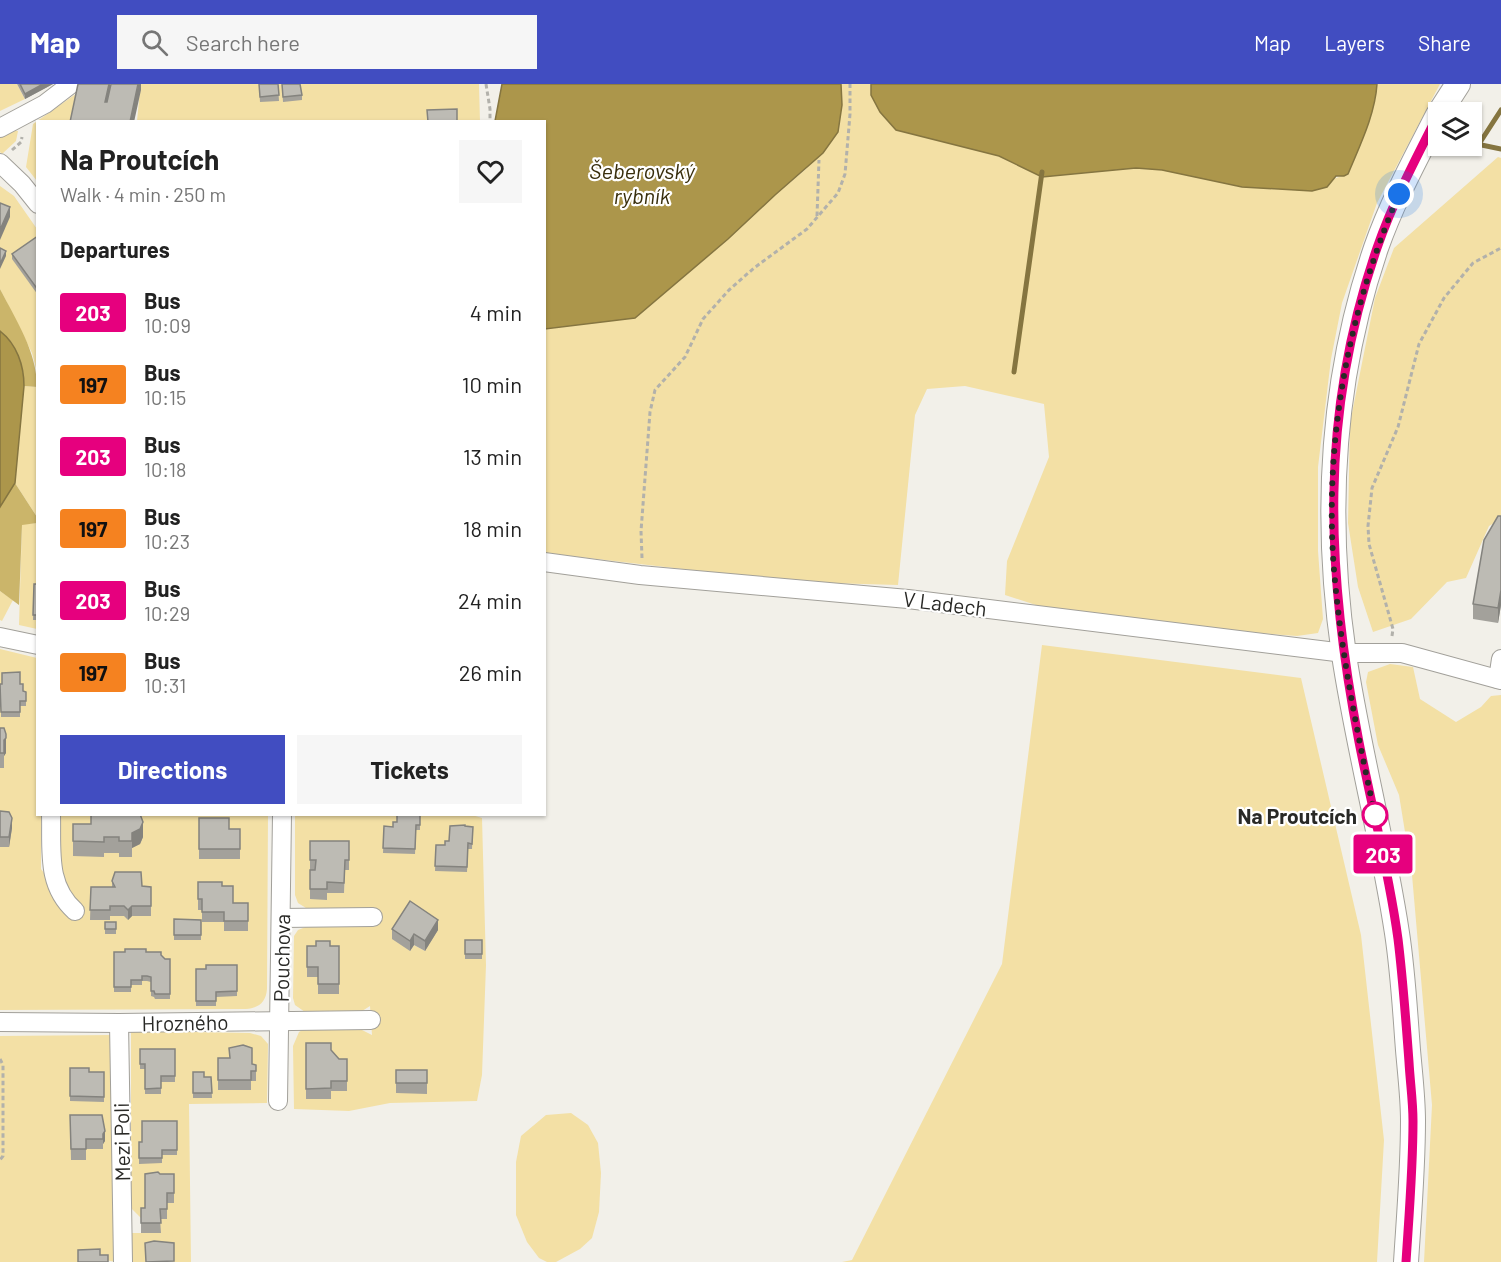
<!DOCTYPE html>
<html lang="en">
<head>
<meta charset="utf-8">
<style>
  body { margin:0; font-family:Barlow,sans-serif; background:#f6f6f6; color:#222; height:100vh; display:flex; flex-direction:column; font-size:22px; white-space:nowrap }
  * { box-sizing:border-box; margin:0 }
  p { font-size:20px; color:#767676 }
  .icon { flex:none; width:33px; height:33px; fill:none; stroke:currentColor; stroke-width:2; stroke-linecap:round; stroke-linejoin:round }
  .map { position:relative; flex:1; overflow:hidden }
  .panel { position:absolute; left:36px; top:36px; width:510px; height:696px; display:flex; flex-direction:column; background:#fff; border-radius:0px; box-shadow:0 2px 4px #0004 }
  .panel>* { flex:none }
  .badge { padding:0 12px; border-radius:4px; font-size:21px; line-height:39px }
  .controls { position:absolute; left:1428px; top:18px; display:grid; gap:12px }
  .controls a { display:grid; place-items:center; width:54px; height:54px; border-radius:0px; background:#fff; box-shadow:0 2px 4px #0004; font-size:30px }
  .you { position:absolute; width:30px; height:30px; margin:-15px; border:4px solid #fff; border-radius:50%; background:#1a73e8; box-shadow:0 0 0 9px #1a73e833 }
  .map>.badge { position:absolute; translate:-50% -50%; box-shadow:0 0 0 3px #fff }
  h2 { padding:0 24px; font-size:22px; line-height:54px }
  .round { display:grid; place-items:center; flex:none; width:63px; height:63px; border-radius:0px; background:#f6f6f6 }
  .headline { display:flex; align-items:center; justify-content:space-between; height:102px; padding:0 24px }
  h1 { font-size:28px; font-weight:700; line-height:45px }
  .primary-button { display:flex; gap:12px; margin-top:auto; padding:12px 24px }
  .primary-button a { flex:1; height:69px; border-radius:0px; background:#414dc1; color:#fff; font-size:24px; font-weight:700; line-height:69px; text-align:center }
  .primary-button a+a { background:#f6f6f6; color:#222 }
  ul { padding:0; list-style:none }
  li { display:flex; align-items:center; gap:18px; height:72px; padding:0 24px }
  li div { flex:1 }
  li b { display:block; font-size:22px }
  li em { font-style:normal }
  li .badge { min-width:66px; font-weight:700; text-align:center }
  header { display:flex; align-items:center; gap:36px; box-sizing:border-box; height:84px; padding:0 30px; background:#414dc1; color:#fff }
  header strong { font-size:28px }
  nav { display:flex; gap:33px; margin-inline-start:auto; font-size:21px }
  .search { width:420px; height:54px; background:#f6f6f6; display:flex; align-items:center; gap:15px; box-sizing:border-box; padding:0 21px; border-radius:0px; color:#767676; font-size:22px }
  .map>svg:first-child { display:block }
</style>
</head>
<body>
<header>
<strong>Map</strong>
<div class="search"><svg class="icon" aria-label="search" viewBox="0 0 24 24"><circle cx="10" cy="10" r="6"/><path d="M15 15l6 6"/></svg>Search here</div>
<nav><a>Map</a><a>Layers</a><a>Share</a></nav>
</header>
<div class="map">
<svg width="1501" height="1178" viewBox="0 0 1501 1178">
  <rect width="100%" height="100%" fill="#f2f0e9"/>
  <g fill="#f3e0a5" fill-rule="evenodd">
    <path d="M0 0H17L25 15 0 27Z"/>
    <path d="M87 0H479L480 38 137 37 140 6 75 37 38 38 37 97 26 83 33 40 80 7Z"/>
    <path d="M840 0H871L872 11 880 28 896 46 999 72 1042 93 1136 84 1333 95 1348 90C1360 61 1375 31 1377 0H1440L1377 119 1342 219 1331 275 1318 383V467L1323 535 1318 549 1297 552 1195 544 1039 522 1005 511 1007 477 1049 373 1044 320 965 302 927 305 915 331 898 501 793 498 545 469V245L635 234 728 155 775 111 806 85Z"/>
    <path d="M11 46 18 47 16 57 2 70 0 68V53Z"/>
    <path d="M1498 73 1501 74V435L1489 442 1466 494 1447 498 1411 535 1373 548 1358 503 1348 439 1350 339 1375 214 1394 164Z"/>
    <path d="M0 102 14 112 37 145V288L32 269 0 205Z"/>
    <path d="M24 302 37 303V433L15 399Z"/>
    <path d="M37 439V545L19 541 22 440Z"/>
    <path d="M0 507 13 516 2 537 0 536Z"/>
    <path d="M1042 561 1301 594 1361 851 1384 1056 1377 1178H842L852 1176 1002 880Z"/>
    <path d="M0 565 37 574 38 730 41 731V785L48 794 59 731H268L267 905C266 918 259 924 246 925L0 926Z"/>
    <path d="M1390 580 1413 583 1420 615 1456 638 1481 623 1491 612 1501 611V1178H1424L1432 1021 1412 791 1399 711 1378 661 1366 598 1368 588Z"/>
    <path d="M295 731H398L416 746H420V731H472L482 734 486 881 482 991 477 1017 390 1019 349 1027 294 1025 293 962 299 948 304 945H360L372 951 370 922 359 929 305 928 295 921 293 914 294 852 298 846 308 842 372 843 373 826 306 824 298 819 295 811ZM349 767V786H345L344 809H327L316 786H310ZM410 828 425 867 414 861 410 867ZM307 872 339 910 318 893H307Z"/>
    <path d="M131 947 250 949 261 952 268 960 267 1019 189 1020 191 1178H174L145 1169 146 1178H132L131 1149H160V1135H167V1119H174L173 1100 145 1134H141L131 1124ZM174 970 175 998H161L145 1010V985H140ZM218 984 256 991V996L251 997V1006ZM139 1063H142L177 1071H162L139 1079Z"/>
    <path d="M113 951 116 1178 78 1171V1178H0V952ZM71 1042 103 1065H86Z"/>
    <path d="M571 1029 588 1041 598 1059 601 1089 599 1128 592 1154 580 1165 556 1178H547L539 1174 527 1158 516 1131V1078L521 1052 546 1031Z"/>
  </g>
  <g fill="#cbb56a">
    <path d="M0 205C16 236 37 268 37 303L24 302C24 282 17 260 0 247Z"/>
    <path d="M15 399 37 433V439L22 441 19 521 0 507V423Z"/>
  </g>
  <g fill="#ac964b" stroke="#857540" stroke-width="1.5">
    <path d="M502 0H841L842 21 838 48 823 69 775 111 728 155 635 234 545 245 544 38 495 37Z"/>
    <path d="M871 0H1377C1375 31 1360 61 1348 90L1344 92H1336L1327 103 1312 107 1242 103 1162 86 1136 84 1042 93 999 72 896 46 880 28 871 11Z"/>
    <path d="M0 247C17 260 24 282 24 302L15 399 0 423Z"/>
  </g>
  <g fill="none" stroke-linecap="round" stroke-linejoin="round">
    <g stroke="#857540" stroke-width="5">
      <path d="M1472 59 1501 65"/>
      <path d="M1479 60 1501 26"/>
      <path d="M1014 288 1042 88"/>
    </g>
    <defs>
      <g id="minor">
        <path d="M0 44 45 20 71 0"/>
        <path d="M0 79 22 100 38 120"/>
        <path d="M544 478 640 491 908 515 1344 569H1402L1501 596"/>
        <path d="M0 553 38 561"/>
        <path d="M1498 595 1501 575"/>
        <path d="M51 730C52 766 46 801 75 827"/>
        <path d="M281 834 373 833"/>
        <path d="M0 938 119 939 371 936"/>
        <path d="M119 939 123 1178"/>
        <path d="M278 1017 282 730"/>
      </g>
      <g id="major">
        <path d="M1440 28 1458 0"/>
        <path d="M1406 1178C1409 1131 1413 1084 1413 1037 1413 1013 1410 990 1408 966 1405 927 1403 888 1397 849 1383 756 1358 664 1344 571 1324 434 1331 296 1376 164 1392 118 1416 74 1438 31"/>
      </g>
    </defs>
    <use href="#minor" stroke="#a2a09a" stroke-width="20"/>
    <use href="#major" stroke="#a2a09a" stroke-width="26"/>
    <g stroke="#b2b1ab" stroke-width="3" stroke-dasharray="4.5 3" stroke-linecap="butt">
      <path d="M486 0 490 25V38"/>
      <path d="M12 66 21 58 22 53"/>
      <path d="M817 132 819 76"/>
      <path d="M642 474 641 447 650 328 655 306 685 273 703 235 729 206 754 184 807 145 838 109 845 90 850 30V0"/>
      <path d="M1392 552 1393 545 1369 460 1368 442 1372 404 1398 343 1419 260 1444 214 1473 179 1501 164"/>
      <path d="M0 975 3 981V1072L0 1076"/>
    </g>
    <use href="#minor" stroke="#fff" stroke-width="18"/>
    <use href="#major" stroke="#fff" stroke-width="24"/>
  </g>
  <g fill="#a3a19b">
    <path d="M17 0H53L25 15Z"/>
    <path d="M259 0H278L279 17 260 18Z"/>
    <path d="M282 0 302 11V16L283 18Z"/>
    <path d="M38 152V211L12 175V170Z"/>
    <path d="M1501 432V521L1498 539 1473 535V520Z"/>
    <path d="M34 500H38V536H33Z"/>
    <path d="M0 600H20L23 607 26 608V622H20V633H1V623H0Z"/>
    <path d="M0 644 6 650V669L4 672V684H0Z"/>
    <path d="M0 727 12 744 9 763H0Z"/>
    <path d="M420 730V746H416L415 770 383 769 384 742 393 743 397 738Z"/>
    <path d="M199 734 229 745H240V775H199Z"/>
    <path d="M73 740 143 753 140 760 132 764V773H119V769H104V773L73 772Z"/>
    <path d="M465 742 473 743 472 765H468L467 788 435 787 436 761H445Z"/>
    <path d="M310 757H349V786H345L344 809H327V816L310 815Z"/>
    <path d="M112 797 142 802 151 803V832H132L128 836 124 832H110V836H90L91 803H112Z"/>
    <path d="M198 798 222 802 233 819H248V847H224V838H202V826H198Z"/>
    <path d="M174 835 201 836V856H174Z"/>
    <rect x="105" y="838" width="11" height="12"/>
    <path d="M392 845 438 846 425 867 414 861 410 867 392 855Z"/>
    <rect x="465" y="856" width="17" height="19"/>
    <path d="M307 862H339V910H318V893H307Z"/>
    <path d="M114 868H146L161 871 165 875H170V915H155L154 913 151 912V898L147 897H142V901H131V908H114Z"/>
    <path d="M237 881V912L216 913V922H196V885H206Z"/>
    <path d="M306 959 339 975H347V1007H331V1015H306Z"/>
    <path d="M140 965H175V998H161V1010H145V985H140Z"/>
    <path d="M218 974 252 980 256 981V997H251V1006H218Z"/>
    <path d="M70 984 89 988H104V1018L70 1017Z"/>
    <path d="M396 986H427V1010L396 1009Z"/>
    <path d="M193 988 204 993H211L212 1014H193Z"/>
    <path d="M70 1031H102L105 1057 103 1060V1065H86V1076H71Z"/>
    <path d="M177 1037V1071H162V1079L139 1080V1058H142Z"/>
    <path d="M160 1090H174V1119H167V1135H160L161 1149H141V1124H145Z"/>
  </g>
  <g fill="#84837e">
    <path d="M43 0H53L25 15V10Z"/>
    <path d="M109 0H110V16L105 38V18Z"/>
    <path d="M138 0H141V6L134 38H130Z"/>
    <path d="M10 123V133L0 156V146Z"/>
    <path d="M6 167V172L0 185V180Z"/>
    <path d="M1501 506V521L1498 539V524Z"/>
    <path d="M6 654V669L4 672V656Z"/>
    <path d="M12 734V744L9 763V753Z"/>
    <path d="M143 738V753L140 760 132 764V749Z"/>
    <path d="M132 822V832L128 836V826Z"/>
    <path d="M438 836V846L425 867V857Z"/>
    <path d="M414 850V861L410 867V857Z"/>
    <path d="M105 1047V1057L103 1060V1050Z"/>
  </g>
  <g fill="#bdbbb4" stroke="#84837e" stroke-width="1.5">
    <path d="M20 0H43L25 10Z"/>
    <path d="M78 0H109L105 18H107L111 0H138L130 38H70Z"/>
    <path d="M259 0H278L279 11 260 13Z"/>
    <path d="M282 0H300L302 11 283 13Z"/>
    <path d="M457 25V38H428L427 26Z"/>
    <path d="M0 119 10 123 0 146Z"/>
    <path d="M38 152V206L12 170Z"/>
    <path d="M0 164 6 167 0 180Z"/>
    <path d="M1498 432H1501V506L1498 524 1473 520 1484 456Z"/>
    <path d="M34 500H38V531H33Z"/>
    <path d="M20 588V600H23V607L26 608V617H20V628H1L0 600H2V589Z"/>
    <path d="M0 644H4L6 650V654L4 656V669H0Z"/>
    <path d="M0 727 9 728 12 734 9 753H0Z"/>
    <path d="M91 730H140L143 738 140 745 132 749V757H119V753H104V758L73 757V740H91Z"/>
    <path d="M397 730H420V741H416L415 765 383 764 384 742 393 743V738H397Z"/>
    <path d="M199 734H229V745H240V765H199Z"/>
    <path d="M465 741V742L473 743 472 760 468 759 467 783 435 782 436 761H445V757H449L450 742Z"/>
    <path d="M310 757H349V776H345L344 799 327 798V805H310V786H315L316 776H310Z"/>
    <path d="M115 788H141L142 802 151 803V822H132L128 826 124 822H110V826H90L91 803H115L112 797Z"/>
    <path d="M198 798H222V802H233V819H248V837H224V828H202V815H198Z"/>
    <path d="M410 817 438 836 425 857 414 850 410 857 392 845Z"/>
    <path d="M174 835 201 836V851H174Z"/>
    <rect x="105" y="838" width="11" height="7"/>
    <rect x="465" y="856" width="17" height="14"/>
    <path d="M316 857H330V862H339V900H318V883H307V862H316Z"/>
    <path d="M125 865H146V868H161V871L165 875H170V910H155L154 907H151V893L147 892H142V896H131V903H114V868H125Z"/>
    <path d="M206 881H237V907L216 908V917H196V885H206Z"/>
    <path d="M306 959H331V966L339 975H347V997H331V1004L306 1005Z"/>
    <path d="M243 961 252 964V980L256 981V987H251V996H218V974H230L229 964Z"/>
    <path d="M140 965H175V992H161V1004L145 1005V980H140Z"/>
    <path d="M70 984H89V988H104V1013L70 1012Z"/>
    <rect x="396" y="986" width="31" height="13"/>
    <path d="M193 988H204V993H211L212 1009H193Z"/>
    <path d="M70 1031H102L105 1047 103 1050V1055H86V1065H71Z"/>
    <path d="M142 1037H177V1066H162V1074H139V1058H142Z"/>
    <path d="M158 1088 160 1090H174V1109H167V1125H160L161 1139H141V1124H145V1090Z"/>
    <path d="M154 1157 174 1159V1177L146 1178 145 1159Z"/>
    <path d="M100 1165V1171H108V1178H78V1166Z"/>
  </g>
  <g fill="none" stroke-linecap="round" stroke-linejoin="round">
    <defs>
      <path id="line" d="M1406 1178C1409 1131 1413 1084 1413 1037 1413 1017 1410 997 1409 978 1406 937 1403 896 1398 855 1389 788 1372 724 1359 658 1326 487 1319 331 1377 164 1393 118 1416 74 1438 31"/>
    </defs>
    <use href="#line" stroke="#fff" stroke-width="14"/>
    <use href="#line" stroke="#e6007e" stroke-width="9"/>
    <path stroke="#292926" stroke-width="6" stroke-dasharray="0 10.8" d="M1375 731 1376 736C1358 653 1341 570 1334 486 1324 358 1348 227 1399 110"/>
  </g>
  <circle fill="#fff" stroke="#e6007e" stroke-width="3" cx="1375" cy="731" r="12"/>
  <g text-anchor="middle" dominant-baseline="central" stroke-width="4.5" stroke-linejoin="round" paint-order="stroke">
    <g font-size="21" fill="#292926" stroke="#fff">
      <text transform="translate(945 519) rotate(7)">V Ladech</text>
      <text transform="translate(281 874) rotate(-89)">Pouchova</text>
      <text transform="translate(185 938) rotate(-1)">Hrozného</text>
      <text transform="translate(121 1058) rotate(-91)">Mezi Poli</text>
    </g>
    <g font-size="21" font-weight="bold" fill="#292926" stroke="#fff" text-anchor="end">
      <text x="1357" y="731">Na Proutcích</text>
    </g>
    <g font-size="22" font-style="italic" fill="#382e0c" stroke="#fff">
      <text x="642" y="86">Šeberovský<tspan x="642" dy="25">rybník</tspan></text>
    </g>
  </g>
</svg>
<div class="controls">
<a><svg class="icon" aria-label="layers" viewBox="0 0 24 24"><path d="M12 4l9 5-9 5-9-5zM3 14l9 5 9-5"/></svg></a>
</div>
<div class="you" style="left:1399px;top:110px"></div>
<b class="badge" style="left:1383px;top:770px;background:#e6007e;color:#fff">203</b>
<section class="panel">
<div class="headline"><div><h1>Na Proutcích</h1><p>Walk · 4 min · 250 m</p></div><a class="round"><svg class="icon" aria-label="heart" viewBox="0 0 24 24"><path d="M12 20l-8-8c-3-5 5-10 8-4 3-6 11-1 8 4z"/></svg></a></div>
<h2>Departures</h2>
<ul>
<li><span class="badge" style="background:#e6007e;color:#fff">203</span><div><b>Bus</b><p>10:09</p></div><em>4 min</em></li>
<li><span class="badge" style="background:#f58220;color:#111">197</span><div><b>Bus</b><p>10:15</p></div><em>10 min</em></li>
<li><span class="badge" style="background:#e6007e;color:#fff">203</span><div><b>Bus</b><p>10:18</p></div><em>13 min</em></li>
<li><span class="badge" style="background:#f58220;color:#111">197</span><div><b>Bus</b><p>10:23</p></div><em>18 min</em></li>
<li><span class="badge" style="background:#e6007e;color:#fff">203</span><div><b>Bus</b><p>10:29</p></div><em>24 min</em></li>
<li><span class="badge" style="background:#f58220;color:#111">197</span><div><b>Bus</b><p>10:31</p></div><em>26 min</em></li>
</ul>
<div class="primary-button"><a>Directions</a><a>Tickets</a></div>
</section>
</div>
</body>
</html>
